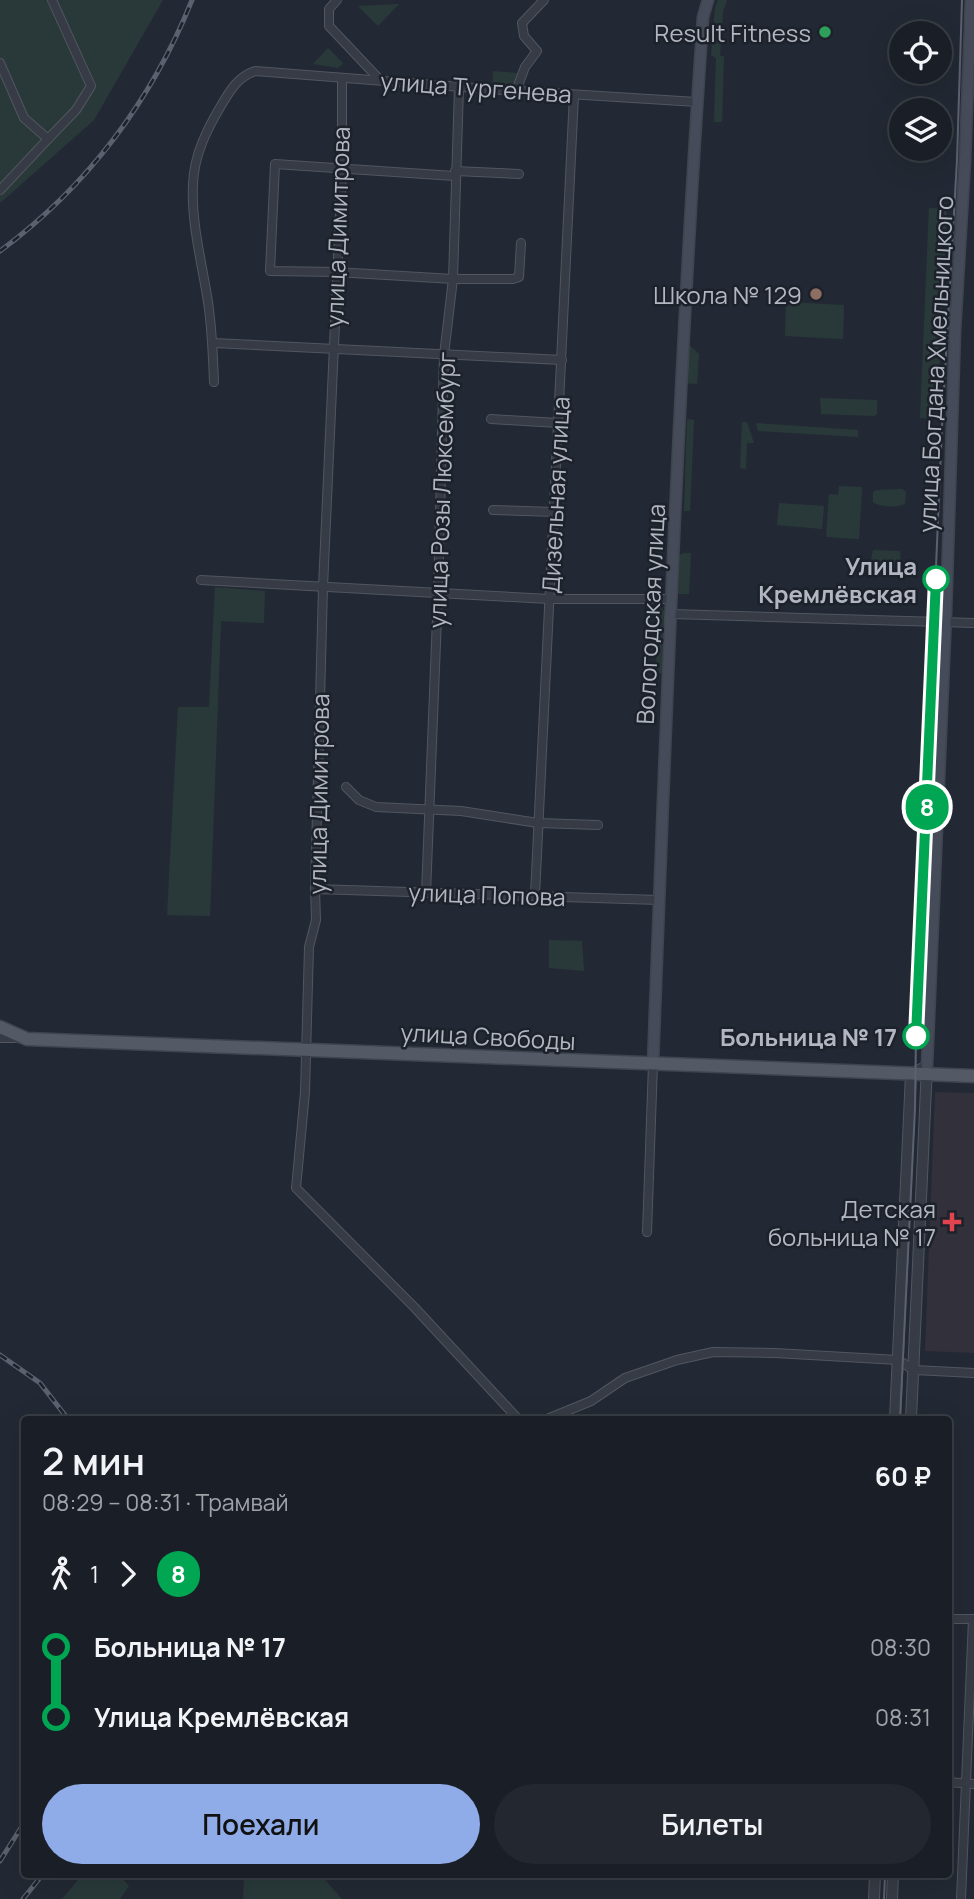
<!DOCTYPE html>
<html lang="ru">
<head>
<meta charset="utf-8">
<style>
  body { margin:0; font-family:Manrope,sans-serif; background:#23272f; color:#f1f3f6; height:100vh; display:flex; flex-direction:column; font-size:26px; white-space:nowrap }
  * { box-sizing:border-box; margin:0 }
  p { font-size:23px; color:#9fa2a7 }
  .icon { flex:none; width:38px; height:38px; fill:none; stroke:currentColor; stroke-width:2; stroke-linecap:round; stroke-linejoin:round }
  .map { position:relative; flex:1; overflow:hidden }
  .sheet { position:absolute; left:21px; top:1416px; width:931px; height:462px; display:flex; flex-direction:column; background:#1a1f27; border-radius:7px; box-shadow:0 7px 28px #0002,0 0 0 2px #383d44 }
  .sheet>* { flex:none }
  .badge { padding:0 14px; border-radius:23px; font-size:24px; line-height:46px }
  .controls { position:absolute; left:889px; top:21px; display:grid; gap:14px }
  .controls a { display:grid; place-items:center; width:63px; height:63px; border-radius:50%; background:#1a1f27; box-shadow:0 7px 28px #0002,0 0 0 2px #383d44; font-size:35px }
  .map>.badge { position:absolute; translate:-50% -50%; box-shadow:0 0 0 4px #fff }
  .legs { display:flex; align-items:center; gap:10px; height:77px; padding:0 21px; font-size:23px }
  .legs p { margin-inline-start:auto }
  .overview { display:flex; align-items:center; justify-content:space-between; height:119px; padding:0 21px }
  h1 { font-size:38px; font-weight:600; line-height:52px }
  .cta { display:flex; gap:14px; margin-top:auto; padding:14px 21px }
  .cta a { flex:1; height:80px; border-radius:42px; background:#8face8; color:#111; font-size:28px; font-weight:600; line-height:80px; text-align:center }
  .cta a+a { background:#23272f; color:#f1f3f6 }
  ul { padding:0 21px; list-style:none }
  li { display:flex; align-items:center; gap:24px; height:70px; font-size:26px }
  li i { display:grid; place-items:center; width:10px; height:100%; margin:0 9px; background:currentColor }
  li i::after { content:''; width:18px; height:18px; margin:-9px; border:5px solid; border-radius:50%; background:#1a1f27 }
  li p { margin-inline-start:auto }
  li:first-child i { background:linear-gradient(#0000 50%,currentColor 0) }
  li:last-child i { background:linear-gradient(currentColor 50%,#0000 0) }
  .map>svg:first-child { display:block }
</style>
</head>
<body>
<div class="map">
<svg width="974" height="1899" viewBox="0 0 974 1899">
  <rect width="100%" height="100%" fill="#232934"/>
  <path fill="#32303a" d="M935 1092 974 1093V1353L925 1351Z"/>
  <g fill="#29393a">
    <path d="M0 0H163L94 120 0 203Z"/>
    <path d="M718 0H727L723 12 720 56H724L722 122H714L716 58 711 55 715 8Z"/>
    <path d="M399 4 378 26 358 6Z"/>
    <path d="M328 48 343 63 338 68 313 64Z"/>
    <path d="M493 71 518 73 512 88 492 87Z"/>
    <path d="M929 208 947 209 937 419 920 418Z"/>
    <path d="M786 302 844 305 843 339 785 336Z"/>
    <path d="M687 343 699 354 697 384 684 383Z"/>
    <path d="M820 398 877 400V414L874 416 821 414Z"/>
    <path d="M687 419 694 420 690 511H684Z"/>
    <path d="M742 422H747L754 443H747L746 469 740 468Z"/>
    <path d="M756 423 858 430V437L758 431Z"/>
    <path d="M839 486 862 487 859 539 826 537 829 494 838 495Z"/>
    <path d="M902 489 906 492 905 504C897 508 880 507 873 502V492L877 490Z"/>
    <path d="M779 503 824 506 822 529 777 525Z"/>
    <path d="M873 550 900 551 901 566 899 568 872 566 870 564Z"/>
    <path d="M684 553H691L689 594H678L679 555Z"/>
    <path d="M215 587 265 591 264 623 221 621 210 916 167 915 178 707H209Z"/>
    <path d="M659 606 664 611 662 673H658L656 668Z"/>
    <path d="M549 940 582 941 584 971 549 968Z"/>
    <path d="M83 1874H118L129 1886 120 1899H62Z"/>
    <path d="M244 1874H320L342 1899H243Z"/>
  </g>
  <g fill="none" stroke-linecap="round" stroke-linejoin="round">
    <defs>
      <g id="minor">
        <path d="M337 0 329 9V26L380 80"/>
        <path d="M0 63 24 118 48 139 76 110 91 86 52 0"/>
        <path d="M342 78V170L323 587 315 889 316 920 309 947 305 1092 296 1188 415 1308 518 1419"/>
        <path d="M516 91 525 67 537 51 524 36 522 23 544 0"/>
        <path d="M455 171 519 174"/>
        <path d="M454 176 275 164 270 271 336 272 453 279H513L519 277 521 243"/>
        <path d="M0 190 48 139"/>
        <path d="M213 343 562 360"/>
        <path d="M214 382C213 355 212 328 208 302 202 263 191 223 193 184 194 155 207 129 222 104 231 89 238 77 255 71L488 89 697 102"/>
        <path d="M491 419 558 423"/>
        <path d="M493 510 554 512"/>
        <path d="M201 580 549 599H671"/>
        <path d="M671 614 974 623"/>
        <path d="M346 787 359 800 376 807 461 811 538 823 598 825"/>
        <path d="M315 889 659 900"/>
        <path d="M426 893 438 593 444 355 453 279 459 87"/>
        <path d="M535 895 574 95"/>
        <path d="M0 1038H21"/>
        <path d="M647 1232 653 1064"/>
        <path d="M547 1419 591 1401 625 1378 677 1360 713 1352 775 1353 898 1360 914 1370 974 1373"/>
        <path d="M948 1619H973L961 1899"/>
        <path d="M948 1782 974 1784"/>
      </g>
      <g id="tertiary">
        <path d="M895 1419 911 1074 927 1066 911 1419"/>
        <path d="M874 1899 875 1874"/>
        <path d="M892 1899 893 1874"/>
      </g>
      <g id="secondary">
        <path d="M653 1064C666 715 679 366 703 17L708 0"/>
        <path d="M927 1066 946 613 955 331 965 160 971 0"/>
      </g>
      <path id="primary" d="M0 1027 27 1039 974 1076"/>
    </defs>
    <use href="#minor" stroke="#515660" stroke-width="10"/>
    <use href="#tertiary" stroke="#515660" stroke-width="12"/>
    <use href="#secondary" stroke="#3f454f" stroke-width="13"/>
    <use href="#primary" stroke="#3f454f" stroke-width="15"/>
    <use href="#minor" stroke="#363b45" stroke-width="8"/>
    <use href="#tertiary" stroke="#363b45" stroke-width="10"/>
    <use href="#secondary" stroke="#454b58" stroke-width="10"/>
    <use href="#primary" stroke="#545a65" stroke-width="12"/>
    <g stroke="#5b616e" stroke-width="2">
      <path d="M900 1419 915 1108 916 1036 942 426 957 160 962 0"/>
      <path d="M884 1899 885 1874"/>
    </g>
    <defs>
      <g id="rail">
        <path d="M0 251C87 187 152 100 192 0"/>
        <path d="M0 1355 40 1383 68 1419"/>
        <path d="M0 1861 24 1823"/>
        <path d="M23 1899 43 1874"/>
      </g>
    </defs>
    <use href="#rail" stroke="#5b616e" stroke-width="5"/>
    <use href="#rail" stroke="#1c212a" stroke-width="2.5" stroke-dasharray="8" stroke-linecap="butt"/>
  </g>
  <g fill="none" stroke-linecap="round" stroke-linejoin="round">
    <defs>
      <path id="line-1" d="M916 1036 936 579"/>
    </defs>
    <use href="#line-1" stroke="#fff" stroke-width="16"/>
    <use href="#line-1" stroke="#00a651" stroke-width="10"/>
  </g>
  <circle fill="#2e9e5b" stroke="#1c212a" stroke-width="2.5" cx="825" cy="32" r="7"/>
  <circle fill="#8d6e63" stroke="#1c212a" stroke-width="2.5" cx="816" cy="294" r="7"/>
  <g fill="#fff" stroke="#00a651" stroke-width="3.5">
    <circle cx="936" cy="579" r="12"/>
    <circle cx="916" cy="1036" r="12"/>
  </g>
  <path fill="#e0444e" stroke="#1c212a" stroke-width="2.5" d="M948.5 1211.5h7v7h7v7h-7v7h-7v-7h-7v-7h7z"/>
  <g text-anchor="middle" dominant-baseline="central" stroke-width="5" stroke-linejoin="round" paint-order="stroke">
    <g font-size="24" fill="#b1b6c2" stroke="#1c212a" text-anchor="end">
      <text x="811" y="32">Result Fitness</text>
      <text x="802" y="294">Школа № 129</text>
      <text x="936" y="1208">Детская<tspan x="936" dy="28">больница № 17</tspan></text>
    </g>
    <g font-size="24" fill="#b1b6c2" stroke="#1c212a">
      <text transform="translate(476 87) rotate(4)">улица Тургенева</text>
      <text transform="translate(337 227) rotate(-88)">улица Димитрова</text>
      <text transform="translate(935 364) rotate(-87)">улица Богдана Хмельницкого</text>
      <text transform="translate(441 490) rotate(-88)">улица Розы Люксембург</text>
      <text transform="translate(555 495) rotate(-87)">Дизельная улица</text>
      <text transform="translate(650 614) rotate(-87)">Вологодская улица</text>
      <text transform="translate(318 794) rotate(-89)">улица Димитрова</text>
      <text transform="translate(487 894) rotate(2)">улица Попова</text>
      <text transform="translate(488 1036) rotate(3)">улица Свободы</text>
    </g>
    <g font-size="24" font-weight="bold" fill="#b1b6c2" stroke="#1c212a" text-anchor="end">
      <text x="917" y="565">Улица<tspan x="917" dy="28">Кремлёвская</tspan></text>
      <text x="897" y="1036">Больница № 17</text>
    </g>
  </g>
</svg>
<div class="controls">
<a><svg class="icon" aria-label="locate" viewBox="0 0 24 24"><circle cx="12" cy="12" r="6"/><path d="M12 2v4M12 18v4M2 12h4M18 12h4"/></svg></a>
<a><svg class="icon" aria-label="layers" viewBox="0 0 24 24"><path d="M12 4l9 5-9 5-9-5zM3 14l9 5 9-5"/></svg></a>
</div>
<b class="badge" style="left:927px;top:807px;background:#00a651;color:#fff">8</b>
<section class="sheet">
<div class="overview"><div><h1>2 мин</h1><p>08:29 – 08:31 · Трамвай</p></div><b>60 ₽</b></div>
<div class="legs"><svg class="icon" aria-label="walk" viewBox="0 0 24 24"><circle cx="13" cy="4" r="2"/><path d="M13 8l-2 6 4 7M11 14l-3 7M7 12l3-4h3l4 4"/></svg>1<svg class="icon" aria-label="forward" viewBox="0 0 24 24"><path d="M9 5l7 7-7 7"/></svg><b class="badge" style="background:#00a651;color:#fff">8</b></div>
<ul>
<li><i style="color:#00a651"></i><b>Больница № 17</b><p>08:30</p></li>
<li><i style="color:#00a651"></i><b>Улица Кремлёвская</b><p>08:31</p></li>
</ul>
<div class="cta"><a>Поехали</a><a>Билеты</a></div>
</section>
</div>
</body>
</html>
